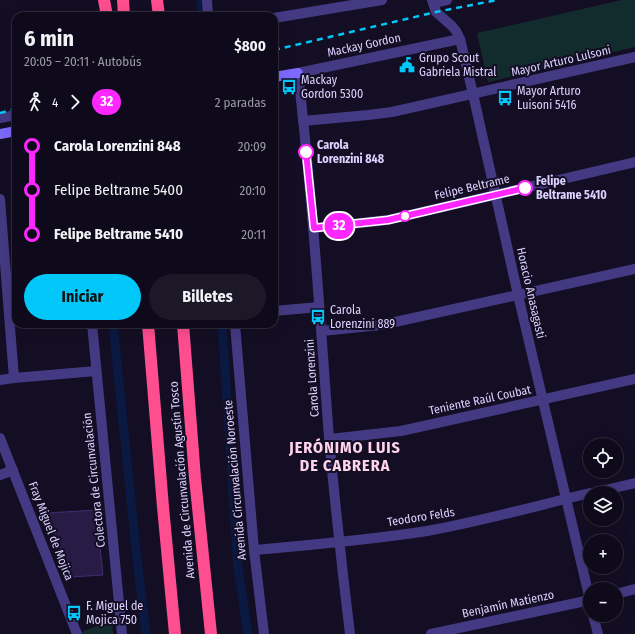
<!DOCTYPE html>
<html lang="es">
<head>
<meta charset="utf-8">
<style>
  body { margin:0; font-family:"Fira Sans Condensed",sans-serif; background:#1d1828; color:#f1f3f6; height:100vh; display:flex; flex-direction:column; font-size:15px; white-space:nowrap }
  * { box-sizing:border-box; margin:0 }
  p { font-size:13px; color:#9b9aa3 }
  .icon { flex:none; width:22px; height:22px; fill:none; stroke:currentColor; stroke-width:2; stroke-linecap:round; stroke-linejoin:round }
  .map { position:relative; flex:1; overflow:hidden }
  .details { position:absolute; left:12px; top:12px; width:266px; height:316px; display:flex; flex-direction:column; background:#0f0a1b; border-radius:12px; box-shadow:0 4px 16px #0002,0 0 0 1px #2f2b3a }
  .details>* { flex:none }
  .badge { padding:0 8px; border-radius:13px; font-size:14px; line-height:26px }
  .controls { position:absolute; left:583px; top:438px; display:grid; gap:8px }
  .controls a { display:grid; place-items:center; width:40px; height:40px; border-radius:50%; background:#0f0a1b; box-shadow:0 4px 16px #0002,0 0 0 1px #2f2b3a; font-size:20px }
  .map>.badge { position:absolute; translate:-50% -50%; box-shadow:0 0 0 2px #fff }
  .legs { display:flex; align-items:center; gap:6px; height:44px; padding:0 12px; font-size:13px }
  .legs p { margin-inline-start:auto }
  .overview { display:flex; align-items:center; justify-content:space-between; height:68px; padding:0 12px }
  h1 { font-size:22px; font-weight:700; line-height:30px }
  .action { display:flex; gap:8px; margin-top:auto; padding:8px 12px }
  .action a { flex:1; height:46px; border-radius:24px; background:#02c8fa; color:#111; font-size:16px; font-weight:700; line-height:46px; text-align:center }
  .action a+a { background:#1d1828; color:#f1f3f6 }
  ul { padding:0 12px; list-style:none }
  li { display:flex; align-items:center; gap:14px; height:44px; font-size:15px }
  li i { display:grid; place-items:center; width:6px; height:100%; margin:0 5px; background:currentColor }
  li i::after { content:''; width:10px; height:10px; margin:-5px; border:3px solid; border-radius:50%; background:#0f0a1b }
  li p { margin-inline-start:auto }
  li:first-child i { background:linear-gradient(#0000 50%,currentColor 0) }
  li:last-child i { background:linear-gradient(currentColor 50%,#0000 0) }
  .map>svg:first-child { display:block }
</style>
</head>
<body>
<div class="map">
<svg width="635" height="634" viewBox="0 0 635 634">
  <rect width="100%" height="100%" fill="#140e24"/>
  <g fill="#122c2e">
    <path d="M622 0H635V47L488 82 477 33Z"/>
    <path d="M112 620 113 634H83L82 632Z"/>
  </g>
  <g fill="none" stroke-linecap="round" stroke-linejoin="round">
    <g stroke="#0a1941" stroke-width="9">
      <path d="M201 0 202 16"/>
      <path d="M113 324 135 540 146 634"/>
      <path d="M222 324 238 568 248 634"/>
    </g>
  </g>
  <path fill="#281b45" stroke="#412d71" d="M96 510 103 575 71 577 47 513Z"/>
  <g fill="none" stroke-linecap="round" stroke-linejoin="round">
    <g stroke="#443a83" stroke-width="10">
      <path d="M207 0 208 16"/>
      <path d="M432 0 436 12 452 26 456 31 460 39 473 94 518 295 590 600"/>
      <path d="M433 3 447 0"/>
      <path d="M274 18 382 0"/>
      <path d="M0 118 16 115"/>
      <path d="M303 121 368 115 392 112 635 57"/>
      <path d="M0 199 14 378"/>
      <path d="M313 228 388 220 635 162"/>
      <path d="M274 311 319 307"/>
      <path d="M92 324 122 634"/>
      <path d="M235 324 254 550 264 634"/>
      <path d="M322 331 380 325 395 322 635 269"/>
      <path d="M0 380 14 378 96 371"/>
      <path d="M0 438 77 634"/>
      <path d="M330 439 401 431 635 379"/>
      <path d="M0 475 13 470"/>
      <path d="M592 493 635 483"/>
      <path d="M254 550C311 545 370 540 427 531 482 521 536 506 590 493"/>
      <path d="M616 594 635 589"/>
      <path d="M593 615 598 634"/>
      <path d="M350 634C342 569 335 503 329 438 320 316 312 194 298 73L460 39"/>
      <path d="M431 634 590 600"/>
    </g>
    <g stroke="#7d6afe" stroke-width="10">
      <path d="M274 77 298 73"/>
      <path d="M0 134 16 131"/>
    </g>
    <g stroke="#fe4e90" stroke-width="12">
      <path d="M104 0 107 16"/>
      <path d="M123 0 124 16"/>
      <path d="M157 0 159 16"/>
      <path d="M148 324 163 507 175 634"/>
      <path d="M183 324 195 478 211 634"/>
    </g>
    <g stroke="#02c8fa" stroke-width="2.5" stroke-dasharray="6 5" stroke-linecap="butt">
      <path d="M274 50 436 12 497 0"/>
      <path d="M0 113 16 109"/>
    </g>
  </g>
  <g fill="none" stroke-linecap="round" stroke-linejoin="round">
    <defs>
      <path id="line-1" d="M306 152 314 228 388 220 525 188"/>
    </defs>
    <use href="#line-1" stroke="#fff" stroke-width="9"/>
    <use href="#line-1" stroke="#fe27ff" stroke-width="6"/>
  </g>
  <defs>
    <symbol id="civic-bare" viewBox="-9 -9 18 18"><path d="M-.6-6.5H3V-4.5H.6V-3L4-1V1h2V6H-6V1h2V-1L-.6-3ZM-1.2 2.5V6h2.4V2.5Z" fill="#02c8fa" stroke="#140e24" stroke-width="2.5" paint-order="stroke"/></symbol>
    <symbol id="bus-bare" viewBox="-9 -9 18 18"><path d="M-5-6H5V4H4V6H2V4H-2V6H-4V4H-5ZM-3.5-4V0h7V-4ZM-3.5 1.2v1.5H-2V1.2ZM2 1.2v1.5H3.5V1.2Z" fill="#02c8fa" stroke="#140e24" stroke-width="2.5" paint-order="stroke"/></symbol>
  </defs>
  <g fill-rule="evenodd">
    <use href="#civic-bare" x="396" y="54" width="22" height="22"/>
    <use href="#bus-bare" x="278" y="76" width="22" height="22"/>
    <use href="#bus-bare" x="494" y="87" width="22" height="22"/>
    <use href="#bus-bare" x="307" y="306" width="22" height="22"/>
    <use href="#bus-bare" x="63" y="602" width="22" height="22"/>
  </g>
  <g fill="#fff" stroke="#fe27ff" stroke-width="2">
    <circle cx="306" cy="152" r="7"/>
    <circle cx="525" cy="188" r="7"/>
    <circle cx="405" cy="216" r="5"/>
  </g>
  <g text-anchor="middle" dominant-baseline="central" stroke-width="4" stroke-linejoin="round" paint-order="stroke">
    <g font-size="12" fill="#dcd2ff" stroke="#140e24">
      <text transform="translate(364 45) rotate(-12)">Mackay Gordon</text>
      <text transform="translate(561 61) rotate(-13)">Mayor Arturo Lulsoni</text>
      <text transform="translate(472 187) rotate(-13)">Felipe Beltrame</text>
      <text transform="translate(531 293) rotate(77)">Horacio Anasagasti</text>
      <text transform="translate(312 378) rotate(-94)">Carola Lorenzini</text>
      <text transform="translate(480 400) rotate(-12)">Teniente Raúl Coubat</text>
      <text transform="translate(94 480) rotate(-96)">Colectora de Circunvalación</text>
      <text transform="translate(182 480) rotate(-95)">Avenida de Circunvalación Agustín Tosco</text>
      <text transform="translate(235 480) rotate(-95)">Avenida Circunvalación Noroeste</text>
      <text transform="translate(421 517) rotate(-9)">Teodoro Felds</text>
      <text transform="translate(51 531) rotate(69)">Fray Miguel de Mojica</text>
      <text transform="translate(508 604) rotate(-12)">Benjamín Matienzo</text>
    </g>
    <g font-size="12" fill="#dcd2ff" stroke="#140e24" text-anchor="start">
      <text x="419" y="58">Grupo Scout<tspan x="419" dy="14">Gabriela Mistral</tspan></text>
      <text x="301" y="80">Mackay<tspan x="301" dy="14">Gordon 5300</tspan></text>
      <text x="517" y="91">Mayor Arturo<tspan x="517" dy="14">Luisoni 5416</tspan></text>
      <text x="330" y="310">Carola<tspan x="330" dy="14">Lorenzini 889</tspan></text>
      <text x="86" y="606">F. Miguel de<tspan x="86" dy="14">Mojica 750</tspan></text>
    </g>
    <g font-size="12" font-weight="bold" fill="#dcd2ff" stroke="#140e24" text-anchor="start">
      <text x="317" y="145">Carola<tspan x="317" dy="14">Lorenzini 848</tspan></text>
      <text x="536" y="181">Felipe<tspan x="536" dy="14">Beltrame 5410</tspan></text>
    </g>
    <g font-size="16" font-weight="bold" letter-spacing="1" fill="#ffd4eb" stroke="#140e24">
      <text x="345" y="447">JERÓNIMO LUIS<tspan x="345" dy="18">DE CABRERA</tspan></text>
    </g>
  </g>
</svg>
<div class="controls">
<a><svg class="icon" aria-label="locate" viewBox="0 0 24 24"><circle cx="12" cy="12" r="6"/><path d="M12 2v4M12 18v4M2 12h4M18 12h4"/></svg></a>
<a><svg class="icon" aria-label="layers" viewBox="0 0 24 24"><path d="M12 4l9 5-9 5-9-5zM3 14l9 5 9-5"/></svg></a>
<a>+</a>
<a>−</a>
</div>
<b class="badge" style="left:339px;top:226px;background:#fe27ff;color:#fff">32</b>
<section class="details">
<div class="overview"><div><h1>6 min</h1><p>20:05 – 20:11 · Autobús</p></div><b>$800</b></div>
<div class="legs"><svg class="icon" aria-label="walk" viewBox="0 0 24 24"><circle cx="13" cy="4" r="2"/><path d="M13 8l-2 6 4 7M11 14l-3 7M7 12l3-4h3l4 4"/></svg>4<svg class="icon" aria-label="forward" viewBox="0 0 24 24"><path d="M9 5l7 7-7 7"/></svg><b class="badge" style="background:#fe27ff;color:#fff">32</b><p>2 paradas</p></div>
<ul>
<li><i style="color:#fe27ff"></i><b>Carola Lorenzini 848</b><p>20:09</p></li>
<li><i style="color:#fe27ff"></i><span>Felipe Beltrame 5400</span><p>20:10</p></li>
<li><i style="color:#fe27ff"></i><b>Felipe Beltrame 5410</b><p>20:11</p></li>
</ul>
<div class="action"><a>Iniciar</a><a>Billetes</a></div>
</section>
</div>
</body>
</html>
